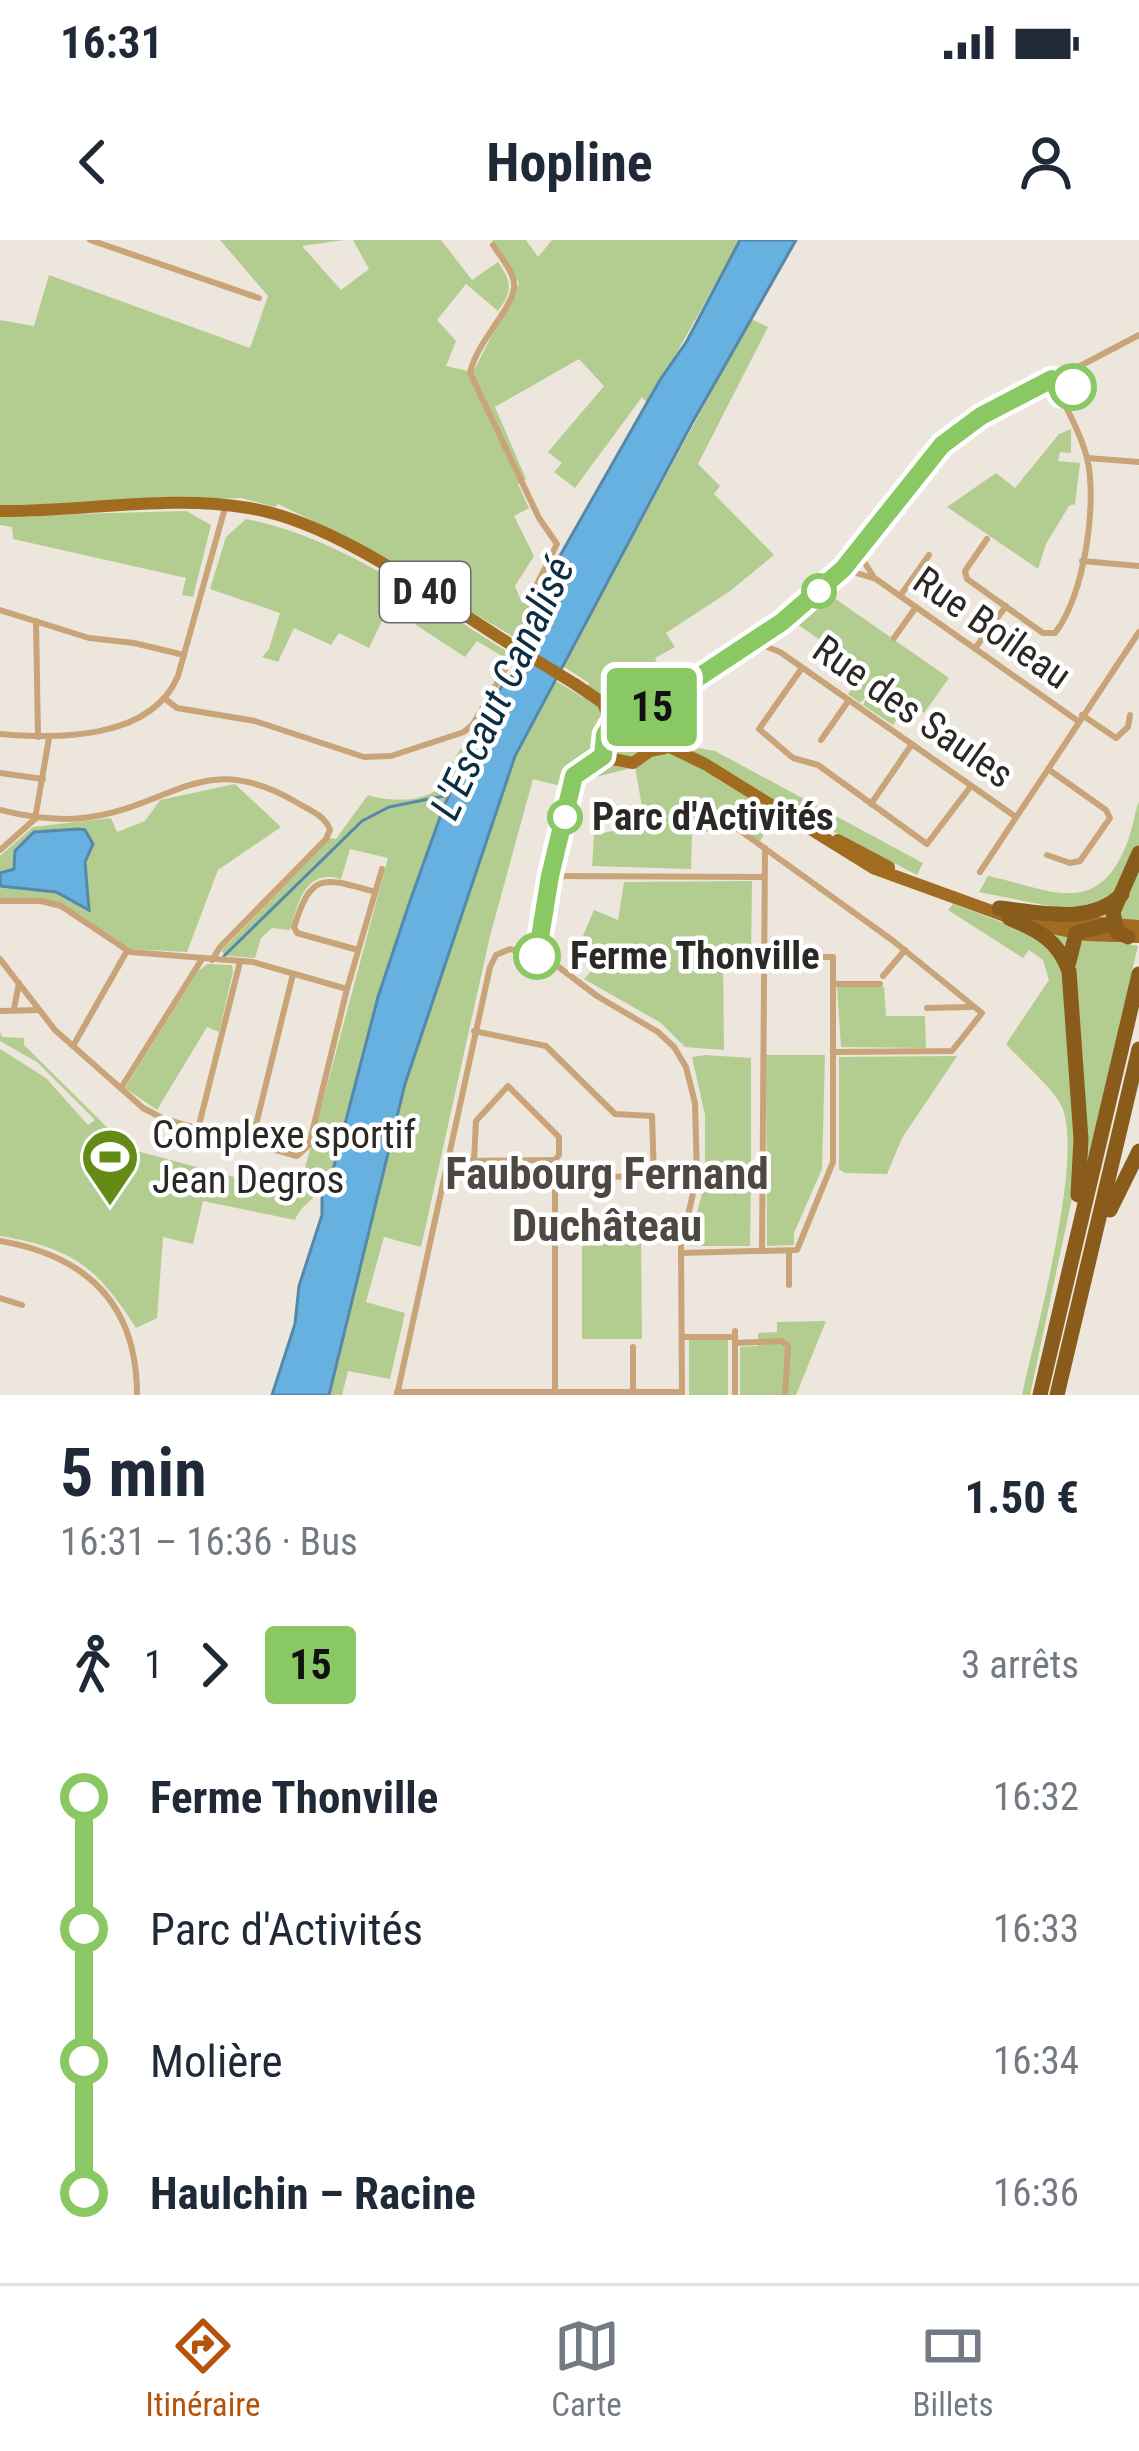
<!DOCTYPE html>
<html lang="fr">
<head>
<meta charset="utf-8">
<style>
  body { margin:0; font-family:"Roboto Condensed",sans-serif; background:#f6f6f7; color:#1f2937; height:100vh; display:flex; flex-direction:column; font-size:45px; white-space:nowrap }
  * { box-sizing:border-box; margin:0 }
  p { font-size:39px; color:#747a83 }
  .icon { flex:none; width:66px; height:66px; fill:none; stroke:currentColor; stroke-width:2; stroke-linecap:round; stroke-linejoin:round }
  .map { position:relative; height:1155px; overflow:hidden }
  .side { display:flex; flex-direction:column; background:#fff; flex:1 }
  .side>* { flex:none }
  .badge { padding:0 24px; border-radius:9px; font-size:42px; line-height:78px }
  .map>.badge { position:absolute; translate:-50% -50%; box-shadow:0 0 0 6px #fff }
  .legs { display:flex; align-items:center; gap:18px; height:132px; padding:0 60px; font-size:39px }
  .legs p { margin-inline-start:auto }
  .overview { display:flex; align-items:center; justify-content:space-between; height:204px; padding:0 60px }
  h1 { font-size:66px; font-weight:700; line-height:90px }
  ul { padding:0 60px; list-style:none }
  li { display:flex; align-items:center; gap:42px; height:132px; font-size:45px }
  li i { display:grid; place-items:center; width:18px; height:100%; margin:0 15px; background:currentColor }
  li i::after { content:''; width:30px; height:30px; margin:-15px; border:9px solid; border-radius:50%; background:#fff }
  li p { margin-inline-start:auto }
  li:first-child i { background:linear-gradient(#0000 50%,currentColor 0) }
  li:last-child i { background:linear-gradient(currentColor 50%,#0000 0) }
  .status { display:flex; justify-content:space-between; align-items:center; height:84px; padding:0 60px; background:#fff; direction:ltr }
  .status svg { height:33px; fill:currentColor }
  header { display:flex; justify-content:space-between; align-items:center; height:156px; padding:0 60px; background:#fff; font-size:54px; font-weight:700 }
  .dock { display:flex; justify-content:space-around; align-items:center; height:168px; border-top:3px solid #e0e1e3; background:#fff; font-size:33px; color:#747a83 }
  .dock a { display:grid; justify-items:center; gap:6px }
  .dock .current { color:#b45309 }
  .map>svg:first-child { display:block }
</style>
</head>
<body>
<div class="status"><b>16:31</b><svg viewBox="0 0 49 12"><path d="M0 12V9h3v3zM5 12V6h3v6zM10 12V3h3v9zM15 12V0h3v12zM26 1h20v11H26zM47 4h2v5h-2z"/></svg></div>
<header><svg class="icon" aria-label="back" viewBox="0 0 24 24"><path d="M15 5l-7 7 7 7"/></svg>Hopline<svg class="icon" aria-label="person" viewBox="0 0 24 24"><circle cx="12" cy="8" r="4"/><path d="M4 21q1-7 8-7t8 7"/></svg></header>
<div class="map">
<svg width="1139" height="1155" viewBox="0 0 1139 1155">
  <rect width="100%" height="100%" fill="#ece6dd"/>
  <g fill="#b3cd90">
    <path d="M220 0H344L302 6 341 50 369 29 353 0H441L472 40 498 22C512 42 513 51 498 71L466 44 437 80 456 101 446 126 473 132 519 43 492 0H526L538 17 552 0H740L648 164 642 157 575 248 554 232 562 223 548 212 604 146 579 119 495 167 526 239 518 244 529 268 514 276 534 316 515 346 522 363 537 356 538 381 517 425 477 401 465 417 416 385 424 367 395 354 369 408 339 393 331 405 294 388 278 422 262 417 269 409 280 373 210 349 226 297 246 279C343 298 425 361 508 412L517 399 338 293 278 264 275 267 241 258 0 266V80L34 86 49 35 250 108 268 56Z"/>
    <path d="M751 79 768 87 698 224 720 246 714 254 774 315 730 351 666 393 675 407 655 418 661 434 626 454 657 475 681 505 715 511 923 623 917 635 782 565 760 601 747 592H692L691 629 592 626 594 595 645 584 635 527 561 546 533 539 490 696 421 1007 384 997 366 1062 405 1073 390 1139 348 1131 342 1155H329L405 844 515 516 556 441 584 458 589 443 563 426Z"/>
    <path d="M1071 189V213L1060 212 1058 221 1080 223 1075 264 1069 266 1046 304 1038 329 947 267 996 233 1015 248 1059 194Z"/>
    <path d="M186 271 211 285 193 357 182 355 186 338 13 299 12 287 0 285V276Z"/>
    <path d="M827 353 949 438 924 473 909 463 893 485 863 465 867 456 860 463 848 454 864 431 793 381 806 371 814 370 816 362Z"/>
    <path d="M474 497 444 566 378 757 332 934C321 957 303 961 295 980L203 961 193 1004 163 997 157 1078 136 1088C97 1027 73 1008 0 996V809L46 838 88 885 95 880 37 822 0 801V792L2 797 24 798V805L129 909 298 954 388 618 350 609 341 639C305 628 298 663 290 690L272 688 261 698 255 718 227 716 221 711 330 598 336 599 368 555C387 562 428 563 442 545 458 525 447 517 474 497Z"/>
    <path d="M235 544 281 587 218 630 187 712 131 709 61 663 0 659V616L33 587 111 578 117 592 145 581 160 560Z"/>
    <path d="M1139 561V682L1067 677 1064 669 979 652 988 636C1050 649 1095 679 1126 606 1132 592 1134 575 1139 561Z"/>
    <path d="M752 641 751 715 723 718 724 810 685 807 661 783 584 739 596 726 617 736 576 712 594 670 618 680 624 642Z"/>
    <path d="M953 664 1023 690 1048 691 1138 706 1085 933 1077 935 1030 1155H1022C1035 1094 1084 920 1062 867 1054 849 1020 820 1006 804L1049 740 1043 720 1029 710 1023 718 948 670Z"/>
    <path d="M208 724 232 725 233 732 219 792 207 787 157 870 125 848 198 731Z"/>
    <path d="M837 746 884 747 886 776H925L926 808 841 807Z"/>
    <path d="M706 815 751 818V932L705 931V875L692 817Z"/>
    <path d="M766 815H825L822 929 794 993V1005L767 1006Z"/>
    <path d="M957 816 902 898 887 934 845 933 839 929V817Z"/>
    <path d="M706 939 751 940 750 1006H688Z"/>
    <path d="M582 999H641L642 1099H582Z"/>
    <path d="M826 1081 796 1155H740V1107L758 1106V1093L777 1092V1082Z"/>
    <path d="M689 1099 728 1100V1155H689Z"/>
  </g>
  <g fill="#67b1e1" stroke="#5588a9" stroke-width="3">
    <path d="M740 0H796L691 185 515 516 405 844 329 1155H272L295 1084 299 1046 322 975V955L332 934 378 757 409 664 444 566 464 524 468 505 480 492 503 443 513 435 538 381 537 356 660 140 687 101Z"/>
    <path d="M78 589 85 590 93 604 85 622 89 670 56 652 0 646V633L14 629 15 611 34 592Z"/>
  </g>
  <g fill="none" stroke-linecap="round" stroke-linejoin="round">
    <path stroke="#5588a9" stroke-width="3" d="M224 716 362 581 389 567 449 555"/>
    <g stroke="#c8a478" stroke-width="6">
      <path d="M90 0 259 58"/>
      <path d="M1087 218 1139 222"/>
      <path d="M987 299 965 331 967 339 1043 393H1055C1084 357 1098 263 1087 218 1080 191 1064 164 1052 139"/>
      <path d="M858 312 873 336"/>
      <path d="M1082 321 1139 326"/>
      <path d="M843 329 876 339 1078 481"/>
      <path d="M900 356 929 315"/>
      <path d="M0 370 89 398 134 403 184 415"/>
      <path d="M36 381 38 497"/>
      <path d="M894 398 916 367"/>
      <path d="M754 402 780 412 1016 577"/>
      <path d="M976 407 1006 366"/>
      <path d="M802 428 759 489 793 518 818 525 927 604 971 546"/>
      <path d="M164 458 177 468 255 481 364 517 391 516 464 492 473 484 523 399 535 348 557 304 539 278 470 133C476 103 512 69 514 48 516 34 500 16 493 5"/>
      <path d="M1082 475 1116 498 1128 487 1130 475"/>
      <path d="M634 478 754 402 833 339 928 219 962 188 1139 95"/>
      <path d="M0 494C58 499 151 500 178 436L225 268"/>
      <path d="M821 500 849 460"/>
      <path d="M0 533 43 539"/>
      <path d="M574 542 601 525 615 523"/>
      <path d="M871 564 912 504"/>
      <path d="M0 570C28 577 54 581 83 578 172 568 202 507 296 562 309 570 325 575 330 590L326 599 220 707 212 720"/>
      <path d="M35 579 49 498"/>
      <path d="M724 579 892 700 982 773 952 811 834 812"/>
      <path d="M0 610 35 579"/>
      <path d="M1047 615 1070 623 1080 621 1110 578 1106 570 1048 529"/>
      <path d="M980 632 1139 392"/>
      <path d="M550 636 762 637"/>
      <path d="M0 661H41L61 666 130 712 253 722 347 749"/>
      <path d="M358 710 297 693 294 687C312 630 324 638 375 652"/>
      <path d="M537 717 550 636 575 534 597 523 605 512"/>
      <path d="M0 719 55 790 143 868 164 879 297 916 309 905 347 749 382 629"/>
      <path d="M883 736 905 710"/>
      <path d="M833 744H880"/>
      <path d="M927 768 971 767"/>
      <path d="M14 769 19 743"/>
      <path d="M0 771 38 770"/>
      <path d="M474 791 546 806 615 874 652 876 654 937"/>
      <path d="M73 806 127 711"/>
      <path d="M121 848 202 719"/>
      <path d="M198 889 240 722"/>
      <path d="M251 905 293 734"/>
      <path d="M474 920 476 881 508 846 559 897V915L555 920V1152"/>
      <path d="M446 921 555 920"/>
      <path d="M555 937 761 936"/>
      <path d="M0 1001C87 1016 137 1064 137 1155"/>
      <path d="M762 1011 765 608"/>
      <path d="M681 1013 797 1010 833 922V717H762"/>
      <path d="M789 1045V1013"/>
      <path d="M0 1058 22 1065"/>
      <path d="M735 1091V1155"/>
      <path d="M682 1097H735"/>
      <path d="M735 1103 782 1101 788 1106 785 1155"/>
      <path d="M633 1107V1152"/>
      <path d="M397 1152H682"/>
      <path d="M397 1155 490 727 496 715 510 709 552 722 597 756 658 792 674 807 686 827 695 863 697 936 681 1006 682 1155"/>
    </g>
    <g stroke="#a16c20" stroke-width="12">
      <path d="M0 271C82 272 168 254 249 268 335 282 435 357 510 404"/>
      <path d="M575 444 609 467"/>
      <path d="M603 463 609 479 605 506 613 519 633 523 650 511 665 508"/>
      <path d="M608 489C625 472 646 479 650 502"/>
      <path d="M649 497 705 524 873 628 1008 677"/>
      <path d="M838 600 889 627"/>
      <path d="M1057 680 1139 686"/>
      <path d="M1028 683 1087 695 1139 697"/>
    </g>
    <g stroke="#895c1c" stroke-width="15">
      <path d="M999 668C1039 672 1091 686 1122 654"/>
      <path d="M1009 678C1039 691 1058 700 1069 731L1081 899 1078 955"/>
      <path d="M1128 697 1117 692 1113 672 1139 613"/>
      <path d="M1069 722 1076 693 1106 685"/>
      <path d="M1110 970 1139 911"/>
      <path d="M1040 1155 1139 734"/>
      <path d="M1057 1155 1139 809"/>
    </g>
    <path stroke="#a16c20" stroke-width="12" d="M510 404 575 444"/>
  </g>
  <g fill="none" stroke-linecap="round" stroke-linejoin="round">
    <defs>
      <path id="line-1" d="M537 716 550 636 574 536 603 516 605 495 611 485 640 476 782 382 843 329 942 205 981 176 1052 139 1060 155 1073 147"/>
    </defs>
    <use href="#line-1" stroke="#fff" stroke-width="27"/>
    <use href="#line-1" stroke="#8ac864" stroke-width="18"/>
  </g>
  <defs>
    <symbol id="stadium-pin" viewBox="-11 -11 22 30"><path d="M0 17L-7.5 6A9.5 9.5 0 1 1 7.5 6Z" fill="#648b16" stroke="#fff"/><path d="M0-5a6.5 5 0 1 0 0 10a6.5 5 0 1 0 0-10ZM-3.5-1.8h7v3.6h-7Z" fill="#fff"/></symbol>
  </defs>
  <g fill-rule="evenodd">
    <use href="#stadium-pin" x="77" y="884" width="66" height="90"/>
  </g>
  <g fill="#fff" stroke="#8ac864" stroke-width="6">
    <circle cx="1073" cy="147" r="21"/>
    <circle cx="819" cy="351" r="15"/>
    <circle cx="565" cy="577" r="15"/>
    <circle cx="537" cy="716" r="21"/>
  </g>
  <g text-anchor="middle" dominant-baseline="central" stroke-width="9" stroke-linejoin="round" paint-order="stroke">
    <rect fill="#fff" stroke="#6b6966" stroke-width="3" x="380" y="322" width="90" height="60" rx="9"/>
    <g font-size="36" font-weight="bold" fill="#2b2925">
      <text x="425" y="352">D 40</text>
    </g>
    <g font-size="39" fill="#2b2925" stroke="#fff">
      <text transform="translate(992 388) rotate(35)">Rue Boileau</text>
      <text transform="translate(913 472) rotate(35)">Rue des Saules</text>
    </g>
    <g font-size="39" font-weight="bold" fill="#2b2925" stroke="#fff" text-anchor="start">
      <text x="592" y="577">Parc d'Activités</text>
      <text x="570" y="716">Ferme Thonville</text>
    </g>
    <g font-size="39" fill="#2b2925" stroke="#fff" text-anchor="start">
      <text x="152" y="895">Complexe sportif<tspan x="152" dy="45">Jean Degros</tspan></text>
    </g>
    <g font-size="42" font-style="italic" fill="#0c2e42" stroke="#fff">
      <text transform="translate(502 448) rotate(-65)">L'Escaut Canalisé</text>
    </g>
    <g font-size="45" font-weight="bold" fill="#4d4841" stroke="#fff">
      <text x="607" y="933">Faubourg Fernand<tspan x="607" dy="52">Duchâteau</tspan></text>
    </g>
  </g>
</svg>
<b class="badge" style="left:652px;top:467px;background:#8ac864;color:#111">15</b>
</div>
<section class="side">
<div class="overview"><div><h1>5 min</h1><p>16:31 – 16:36 · Bus</p></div><b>1.50 €</b></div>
<div class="legs"><svg class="icon" aria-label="walk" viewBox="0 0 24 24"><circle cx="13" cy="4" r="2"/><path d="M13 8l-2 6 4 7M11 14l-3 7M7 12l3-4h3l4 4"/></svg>1<svg class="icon" aria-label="forward" viewBox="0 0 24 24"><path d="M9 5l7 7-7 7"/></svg><b class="badge" style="background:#8ac864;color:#111">15</b><p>3 arrêts</p></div>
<ul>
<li><i style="color:#8ac864"></i><b>Ferme Thonville</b><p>16:32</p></li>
<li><i style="color:#8ac864"></i><span>Parc d'Activités</span><p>16:33</p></li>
<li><i style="color:#8ac864"></i><span>Molière</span><p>16:34</p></li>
<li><i style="color:#8ac864"></i><b>Haulchin – Racine</b><p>16:36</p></li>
</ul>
</section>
<nav class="dock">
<a class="current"><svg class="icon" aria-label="directions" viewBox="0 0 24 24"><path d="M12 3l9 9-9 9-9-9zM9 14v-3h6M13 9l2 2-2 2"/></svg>Itinéraire</a>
<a><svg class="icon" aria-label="map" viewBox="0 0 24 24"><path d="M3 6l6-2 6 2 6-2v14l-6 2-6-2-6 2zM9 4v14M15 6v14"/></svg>Carte</a>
<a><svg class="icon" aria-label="tickets" viewBox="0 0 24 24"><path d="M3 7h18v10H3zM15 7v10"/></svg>Billets</a>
</nav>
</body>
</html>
